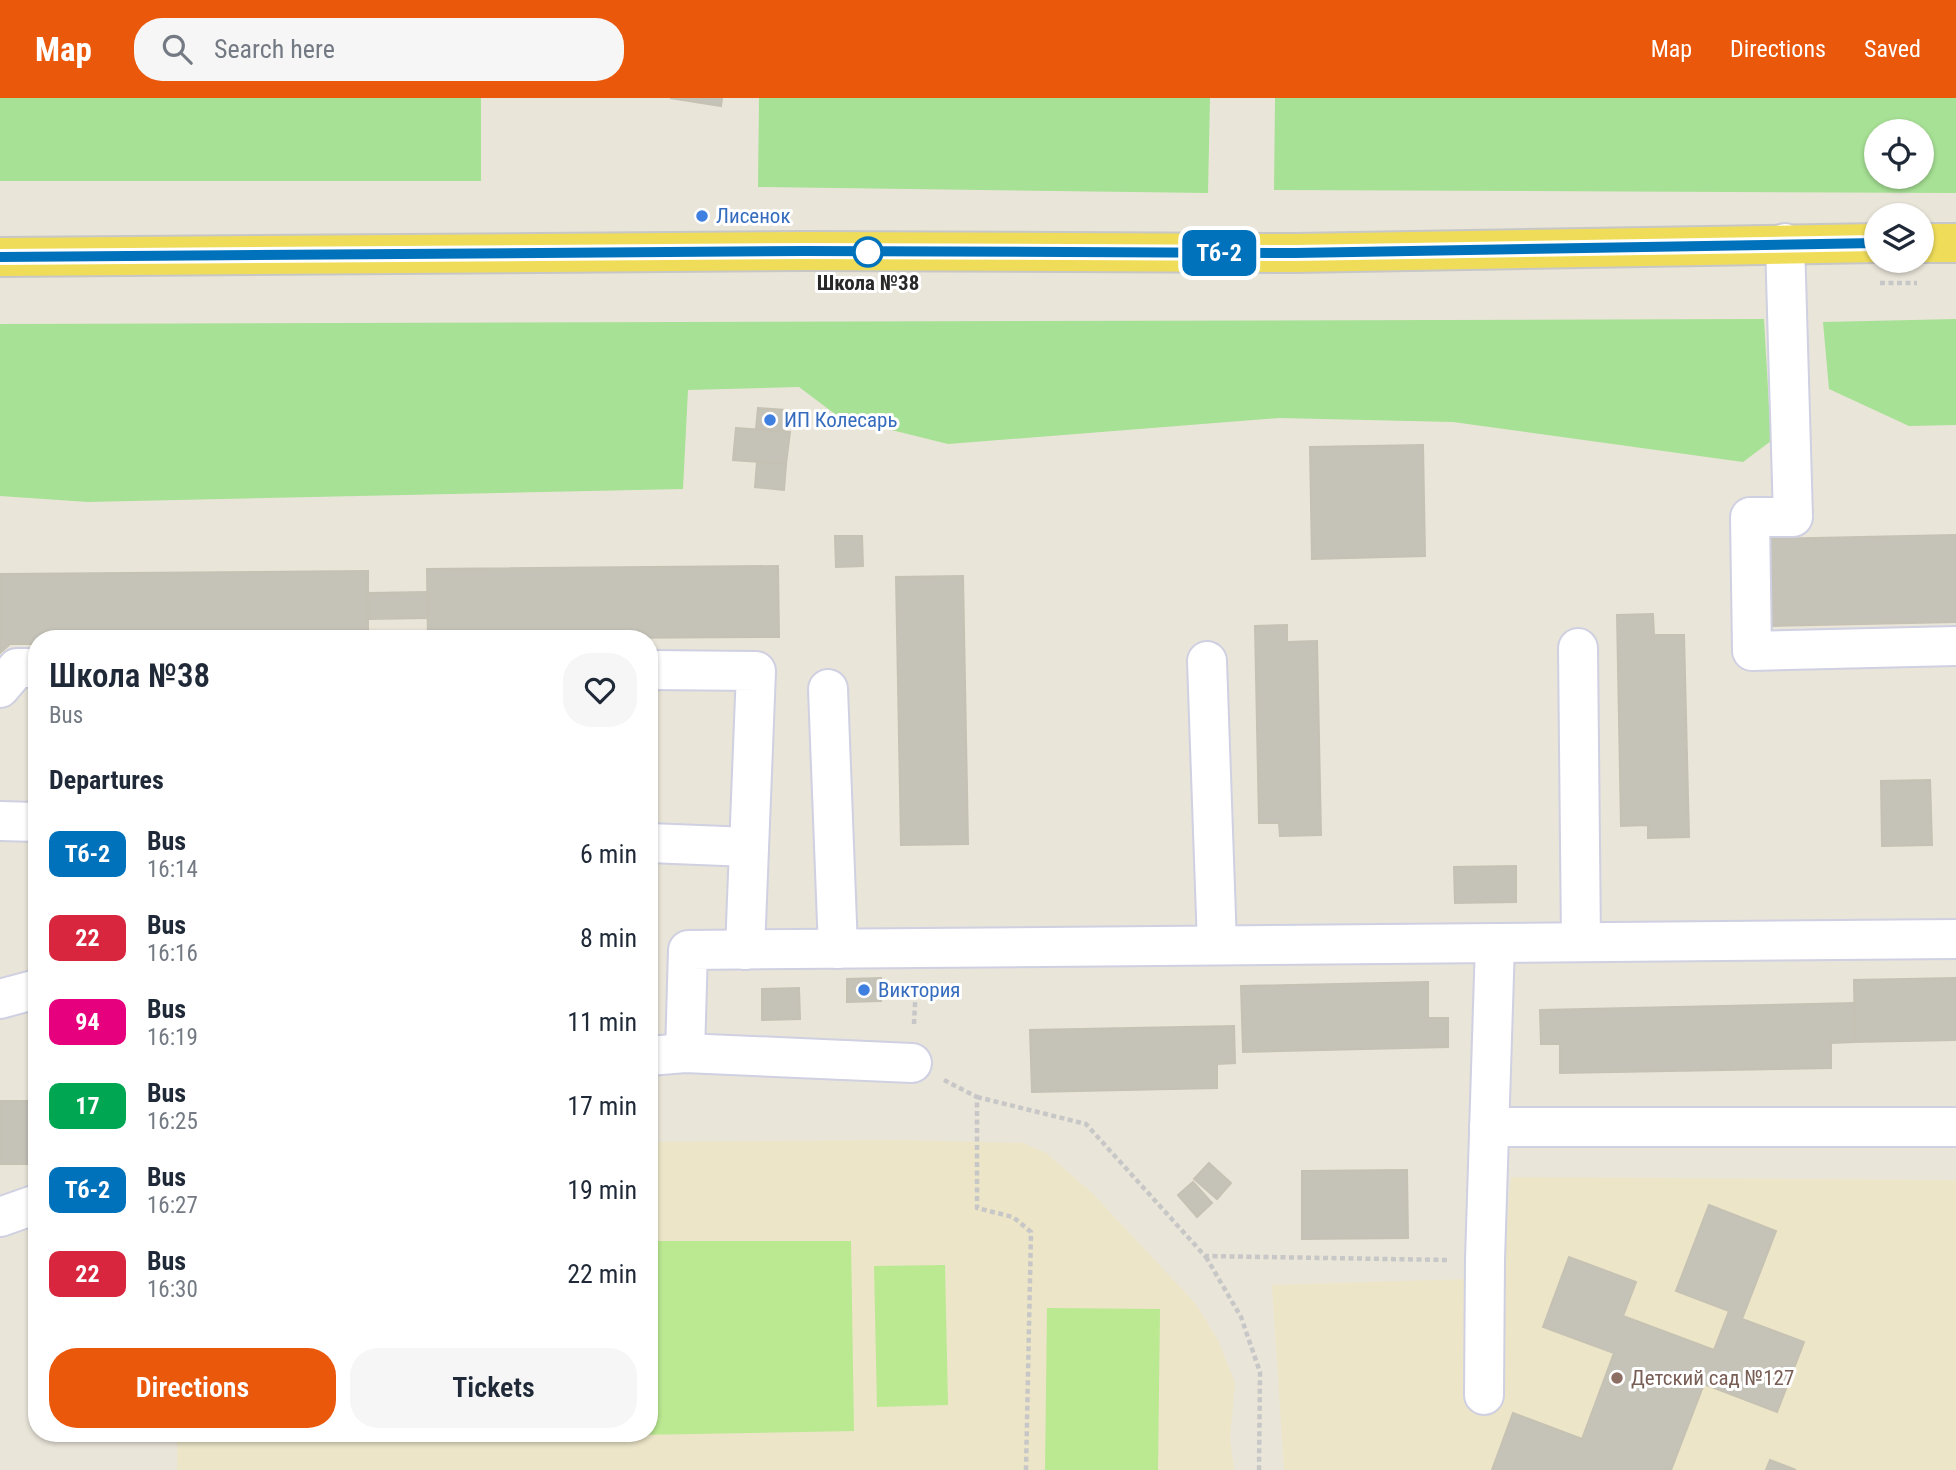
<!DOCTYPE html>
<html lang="en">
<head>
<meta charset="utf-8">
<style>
  body { margin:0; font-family:"Roboto Condensed",sans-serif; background:#f6f6f7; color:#1f2937; height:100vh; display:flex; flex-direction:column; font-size:26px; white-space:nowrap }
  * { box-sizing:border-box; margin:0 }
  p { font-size:23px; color:#747a83 }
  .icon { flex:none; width:38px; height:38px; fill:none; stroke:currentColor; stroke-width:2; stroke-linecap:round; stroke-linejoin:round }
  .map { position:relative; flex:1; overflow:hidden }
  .sheet { position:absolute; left:28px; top:532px; width:630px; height:812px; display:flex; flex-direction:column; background:#fff; border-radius:28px; box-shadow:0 2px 5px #0004 }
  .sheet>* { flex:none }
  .badge { padding:0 14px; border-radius:10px; font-size:24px; line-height:46px }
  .buttons { position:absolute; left:1864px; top:21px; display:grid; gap:14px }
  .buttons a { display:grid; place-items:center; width:70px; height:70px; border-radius:50%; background:#fff; box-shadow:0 2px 5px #0004; font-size:35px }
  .map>.badge { position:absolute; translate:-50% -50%; box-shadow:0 0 0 4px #fff }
  h2 { padding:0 21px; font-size:26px; line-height:63px }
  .round { display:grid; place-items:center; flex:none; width:74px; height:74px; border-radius:28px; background:#f6f6f7 }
  .headline { display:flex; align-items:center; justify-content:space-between; height:119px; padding:0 21px }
  h1 { font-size:33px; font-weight:600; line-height:52px }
  .action { display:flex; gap:14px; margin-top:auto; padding:14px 21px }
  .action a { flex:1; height:80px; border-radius:28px; background:#ea580c; color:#fff; font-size:28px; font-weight:600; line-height:80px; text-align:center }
  .action a+a { background:#f6f6f7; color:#1f2937 }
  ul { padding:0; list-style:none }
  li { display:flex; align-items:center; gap:21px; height:84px; padding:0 21px }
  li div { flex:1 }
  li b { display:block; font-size:26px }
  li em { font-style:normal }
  li .badge { min-width:77px; font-weight:700; text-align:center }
  header { display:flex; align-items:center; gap:42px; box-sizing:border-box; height:98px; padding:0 35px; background:#ea580c; color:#fff }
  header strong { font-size:33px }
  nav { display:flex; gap:38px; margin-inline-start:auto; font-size:24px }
  .search { width:490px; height:63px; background:#f6f6f7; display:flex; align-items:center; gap:18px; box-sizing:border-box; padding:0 24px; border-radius:28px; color:#747a83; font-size:26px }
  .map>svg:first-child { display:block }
</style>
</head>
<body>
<header>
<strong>Map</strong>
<div class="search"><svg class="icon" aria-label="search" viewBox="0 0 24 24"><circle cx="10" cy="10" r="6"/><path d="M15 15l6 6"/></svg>Search here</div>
<nav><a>Map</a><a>Directions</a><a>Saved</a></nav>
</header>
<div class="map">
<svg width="1956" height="1372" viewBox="0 0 1956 1372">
  <rect width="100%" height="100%" fill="#eae5d9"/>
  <g fill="#ece5c8">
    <path d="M897 1042 1023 1045 1046 1055 1091 1094 1195 1205 1218 1242 1235 1285 1230 1340 1234 1372H177V1335H649V1044Z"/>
    <path d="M1511 1079 1956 1082V1372H1284L1272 1187 1502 1180Z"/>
  </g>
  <g fill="#a7e195" fill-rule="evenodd">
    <rect x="0" y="0" width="481" height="83"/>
    <path d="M759 0H1210L1208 95 758 89Z"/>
    <path d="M1275 0H1956V95L1274 92ZM1922 33V79H1876V33Z"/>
    <path d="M1764 221 1771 343 1743 364 1453 324 1279 320 948 346 839 319 799 289 688 292 683 391 88 404 0 398V226Z"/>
    <path d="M1956 221V327L1909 328 1829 291 1823 224Z"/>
  </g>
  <g fill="#bae991">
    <path d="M649 1143H851L854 1333 468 1340V1335H649Z"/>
    <path d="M945 1167 948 1307 877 1309 874 1168Z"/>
    <path d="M1047 1210 1160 1211 1158 1372H1045Z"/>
  </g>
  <g fill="#c5c3b8" stroke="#c5c1b3" stroke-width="2">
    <path d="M670 0H722L721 8Z"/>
    <path d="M758 310 785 312 784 334 756 331Z"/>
    <path d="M736 330 790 334 786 366 733 362Z"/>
    <path d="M1423 347 1425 458 1312 461 1310 349Z"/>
    <path d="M757 364 786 366 784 392 755 389Z"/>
    <path d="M1956 437V524L1769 528 1767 441Z"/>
    <path d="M835 438H862L863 468 836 469Z"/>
    <path d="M778 468 779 539 428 541 427 471Z"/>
    <path d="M368 473V541H37V546H10L0 555V476Z"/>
    <path d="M963 478 968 746 901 747 896 479Z"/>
    <path d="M428 494V520L368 521V495Z"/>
    <path d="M1653 516 1654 537H1684L1689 739 1648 740V727L1621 728 1617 517Z"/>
    <path d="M1287 527V544L1317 543 1321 737 1280 738 1279 725H1259L1255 528Z"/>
    <path d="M1930 682 1932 747 1882 748 1881 683Z"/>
    <path d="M1516 768V804L1455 805 1454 769Z"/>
    <path d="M881 880V903L847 904V881Z"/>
    <path d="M1956 880V942L1855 944 1854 882Z"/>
    <path d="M1428 884V920H1448V949L1243 954 1241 888Z"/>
    <path d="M799 890 800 921 762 922V891Z"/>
    <path d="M1854 905 1855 944 1831 945V970L1560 975V946H1541L1540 912Z"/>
    <path d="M1234 928 1235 965 1217 966V990L1032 994 1030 932Z"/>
    <rect x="0" y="1003" width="37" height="63"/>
    <path d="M1209 1065 1231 1085 1217 1101 1194 1081Z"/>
    <path d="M1407 1072 1408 1140 1302 1141V1073Z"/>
    <path d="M1193 1084 1212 1105 1197 1119 1178 1097Z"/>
    <path d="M1709 1107 1776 1133 1742 1221 1804 1244 1777 1314 1704 1286 1671 1372H1492L1513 1315 1582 1341 1614 1255 1543 1229 1569 1159 1636 1184 1623 1218 1714 1252 1729 1213 1676 1193Z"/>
    <path d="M1770 1362 1796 1372H1766Z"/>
  </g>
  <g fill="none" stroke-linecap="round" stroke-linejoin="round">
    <defs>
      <g id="minor">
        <path d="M1785 145 1793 419H1750L1752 553 1956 548"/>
        <path d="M1578 550 1581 844"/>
        <path d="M1207 563 1217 847"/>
        <path d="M649 572 756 573 745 852"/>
        <path d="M0 590 17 570H37"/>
        <path d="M828 591 838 851"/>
        <path d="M0 723 37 724"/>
        <path d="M649 745 749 749"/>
        <path d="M0 901 37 891"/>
        <path d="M685 955 688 852 1956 841"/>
        <path d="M649 958 685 955 912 965"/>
        <path d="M1489 1029H1956"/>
        <path d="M0 1119 37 1106"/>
        <path d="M1484 1297 1485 1162 1495 845"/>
      </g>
      <g id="major">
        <path d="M1922 145H1956"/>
        <path d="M0 159 804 153 1295 155 1876 145"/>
      </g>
    </defs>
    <use href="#minor" stroke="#cfd0e1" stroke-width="42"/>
    <use href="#major" stroke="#c7c7c7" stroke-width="42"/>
    <g stroke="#c7c7c7" stroke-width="4.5" stroke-dasharray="5 3.5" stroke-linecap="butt">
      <path d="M1880 185H1917"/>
      <path d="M914 926 916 886"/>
      <path d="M944 982 977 999V1110L1013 1119 1031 1134 1026 1372"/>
      <path d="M977 999 1086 1026 1205 1158 1449 1162"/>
      <path d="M1206 1159 1241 1219 1260 1274 1259 1372"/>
    </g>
    <use href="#minor" stroke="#fff" stroke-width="38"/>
    <use href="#major" stroke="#efdd5a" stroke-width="38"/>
  </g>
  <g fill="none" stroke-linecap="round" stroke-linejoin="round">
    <defs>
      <path id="line" d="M0 159 804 153 1295 155 1876 145"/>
    </defs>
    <use href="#line" stroke="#fff" stroke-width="16"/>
    <use href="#line" stroke="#0072bc" stroke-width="10"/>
  </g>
  <g fill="#3f7fe0" stroke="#fff" stroke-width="2.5">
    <circle cx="702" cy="118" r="7"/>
    <circle cx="770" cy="322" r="7"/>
    <circle cx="864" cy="892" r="7"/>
  </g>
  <circle fill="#fff" stroke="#0072bc" stroke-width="3.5" cx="868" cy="154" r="14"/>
  <circle fill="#8d6e63" stroke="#fff" stroke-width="2.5" cx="1617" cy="1280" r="7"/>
  <g text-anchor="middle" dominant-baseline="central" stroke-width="6" stroke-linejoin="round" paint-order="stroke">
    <g font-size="21" fill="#366cbe" stroke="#fff" text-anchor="start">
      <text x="716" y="118">Лисенок</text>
      <text x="784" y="322">ИП Колесарь</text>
      <text x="878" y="892">Виктория</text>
    </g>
    <g font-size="21" font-weight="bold" fill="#282828" stroke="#fff">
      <text x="868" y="185">Школа №38</text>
    </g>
    <g font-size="21" fill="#785e54" stroke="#fff" text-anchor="start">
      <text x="1631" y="1280">Детский сад №127</text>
    </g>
  </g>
</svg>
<div class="buttons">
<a><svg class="icon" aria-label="locate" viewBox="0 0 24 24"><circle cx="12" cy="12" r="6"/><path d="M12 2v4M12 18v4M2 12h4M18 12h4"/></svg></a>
<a><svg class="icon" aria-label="layers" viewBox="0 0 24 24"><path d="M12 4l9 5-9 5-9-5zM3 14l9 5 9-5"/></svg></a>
</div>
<b class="badge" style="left:1219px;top:155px;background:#0072bc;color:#fff">Тб-2</b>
<section class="sheet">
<div class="headline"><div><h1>Школа №38</h1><p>Bus</p></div><a class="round"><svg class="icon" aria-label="heart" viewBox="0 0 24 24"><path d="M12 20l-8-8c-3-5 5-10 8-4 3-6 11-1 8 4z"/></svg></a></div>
<h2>Departures</h2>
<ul>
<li><span class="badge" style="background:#0072bc;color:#fff">Тб-2</span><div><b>Bus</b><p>16:14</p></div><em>6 min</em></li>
<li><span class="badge" style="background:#d7263d;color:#fff">22</span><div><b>Bus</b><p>16:16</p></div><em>8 min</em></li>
<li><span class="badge" style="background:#e6007e;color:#fff">94</span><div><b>Bus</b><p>16:19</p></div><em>11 min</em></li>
<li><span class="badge" style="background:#00a651;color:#fff">17</span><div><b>Bus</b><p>16:25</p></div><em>17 min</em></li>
<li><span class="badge" style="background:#0072bc;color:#fff">Тб-2</span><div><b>Bus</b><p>16:27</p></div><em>19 min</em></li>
<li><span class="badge" style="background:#d7263d;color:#fff">22</span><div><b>Bus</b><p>16:30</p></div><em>22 min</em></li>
</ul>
<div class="action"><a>Directions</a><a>Tickets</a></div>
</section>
</div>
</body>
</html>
